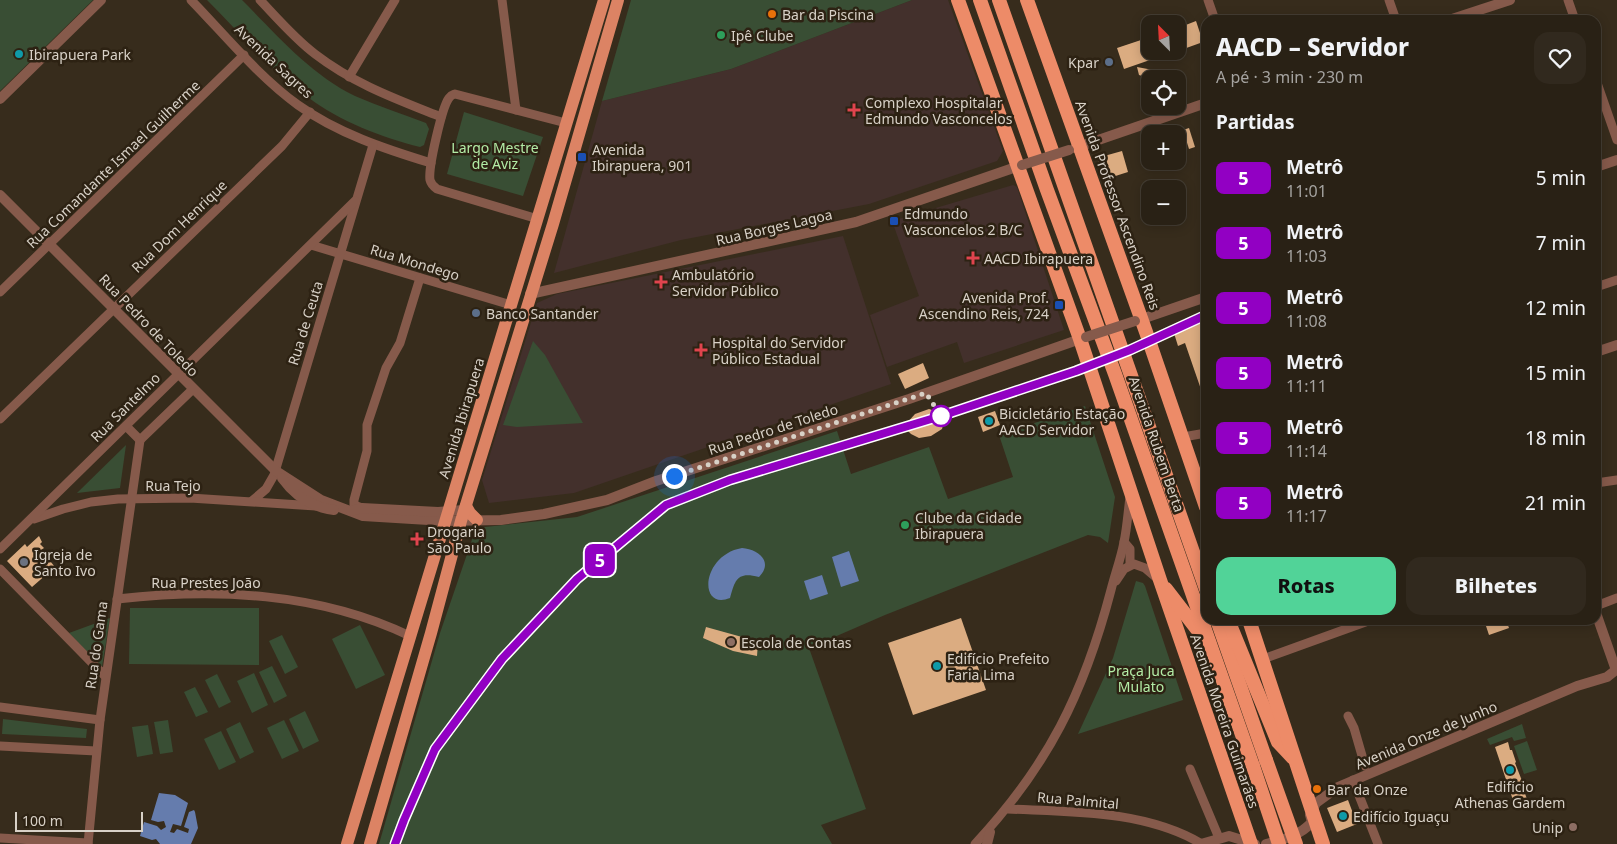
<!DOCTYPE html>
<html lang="pt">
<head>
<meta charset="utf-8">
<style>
  body { margin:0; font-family:"Noto Sans",sans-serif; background:#31291e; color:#f1f3f6; height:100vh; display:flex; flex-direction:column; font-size:19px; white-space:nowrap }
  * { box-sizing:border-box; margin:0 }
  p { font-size:16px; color:#a5a3a0 }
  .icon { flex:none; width:28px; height:28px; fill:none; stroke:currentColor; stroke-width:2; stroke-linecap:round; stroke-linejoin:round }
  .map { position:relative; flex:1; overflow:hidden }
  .details { position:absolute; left:1201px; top:15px; width:400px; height:610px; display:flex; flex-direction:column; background:#292115; border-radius:15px; box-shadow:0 2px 12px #0003,0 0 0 1px #453e34 }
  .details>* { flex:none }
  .badge { padding:0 10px; border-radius:8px; font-size:18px; line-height:32px }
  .needle { width:32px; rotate:336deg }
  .tools { position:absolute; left:1141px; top:15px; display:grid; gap:10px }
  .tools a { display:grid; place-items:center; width:45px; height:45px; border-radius:10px; background:#292115; box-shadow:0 2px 12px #0003,0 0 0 1px #453e34; font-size:25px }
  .scale { position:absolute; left:15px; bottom:12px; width:128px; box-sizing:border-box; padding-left:5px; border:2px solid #d8d1c7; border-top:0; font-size:14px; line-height:18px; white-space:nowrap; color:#d8d1c7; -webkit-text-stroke:4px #2d2213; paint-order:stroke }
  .you { position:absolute; width:25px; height:25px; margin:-12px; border:4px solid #fff; border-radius:50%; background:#1a73e8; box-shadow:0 0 0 8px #1a73e833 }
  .map>.badge { position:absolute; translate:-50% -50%; box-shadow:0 0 0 2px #fff }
  h2 { padding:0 15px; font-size:19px; line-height:45px }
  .round { display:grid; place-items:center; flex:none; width:52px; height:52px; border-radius:15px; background:#31291e }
  .head { display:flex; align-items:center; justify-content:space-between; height:85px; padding:0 15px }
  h1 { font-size:24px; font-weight:800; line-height:38px }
  .action { display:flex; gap:10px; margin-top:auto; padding:10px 15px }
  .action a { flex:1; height:58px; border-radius:15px; background:#51d398; color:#111; font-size:20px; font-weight:800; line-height:58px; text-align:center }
  .action a+a { background:#31291e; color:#f1f3f6 }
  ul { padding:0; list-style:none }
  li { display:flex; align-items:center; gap:15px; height:65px; padding:0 15px }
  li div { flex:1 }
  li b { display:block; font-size:19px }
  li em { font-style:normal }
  li .badge { min-width:55px; font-weight:700; text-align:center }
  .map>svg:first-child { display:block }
</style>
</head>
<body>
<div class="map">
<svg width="1617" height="844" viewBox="0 0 1617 844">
  <rect width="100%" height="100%" fill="#372c1c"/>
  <g fill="#43302c">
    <path d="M912 0H948L1003 151 997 161 869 204 681 240 554 273 602 101 731 69Z"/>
    <path d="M1013 185 1017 187 1064 330 964 363 957 342 887 367 870 315 919 296 892 221Z"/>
    <path d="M843 236 891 384 574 493 489 503 482 480 537 303 557 294Z"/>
  </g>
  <g fill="#394e34">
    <path d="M0 0H93L0 91Z"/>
    <path d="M207 0H242C277 35 310 74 355 96 378 106 403 114 426 123L429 129 424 145 420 147C383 138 339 121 309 98 271 70 240 33 207 0Z"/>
    <path d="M631 0H912L731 69 602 101Z"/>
    <path d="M464 112 543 137 523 196 447 174Z"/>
    <path d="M533 341 545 355 583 423 517 427 503 425Z"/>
    <path d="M1085 406 1115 497 1108 543 1100 537 1088 535 885 615 809 648 866 809 821 825 832 844H379L440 633 476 528 577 517 837 431 851 474 929 447 948 499 1013 477 999 435Z"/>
    <path d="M126 445 120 488 77 493Z"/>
    <path d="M1136 581 1143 583 1145 586 1183 700 1078 734 1113 658Z"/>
    <path d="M130 608H259V665L129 664Z"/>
    <path d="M110 618 102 667 69 633Z"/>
    <path d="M360 625 385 675 356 689 332 639Z"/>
    <path d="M282 635 298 667 285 674 269 641Z"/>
    <path d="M272 666 287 696 274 703 259 672Z"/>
    <path d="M254 673 268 705 252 713 237 681Z"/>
    <path d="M217 674 231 702 219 708 205 680Z"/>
    <path d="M195 687 208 712 196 717 184 692Z"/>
    <path d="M305 711 319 741 303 749 289 719Z"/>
    <path d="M3 719 87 729 86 738 2 734Z"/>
    <path d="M168 720 173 752 160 754 154 722Z"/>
    <path d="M284 720 299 751 282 759 267 728Z"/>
    <path d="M240 722 254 752 240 759 226 729Z"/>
    <path d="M1522 724 1526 738 1514 741 1512 737 1490 745 1487 739Z"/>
    <path d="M148 725 153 754 137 757 132 727Z"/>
    <path d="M221 731 236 762 219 770 204 739Z"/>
    <path d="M1527 741 1537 770 1524 774 1514 746Z"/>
  </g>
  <g fill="#657cad">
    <path d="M742 548C758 549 774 562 759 577 737 571 735 580 730 598 698 611 701 555 742 548Z"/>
    <path d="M849 551 859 581 841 587 832 557Z"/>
    <path d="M822 575 828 594 810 600 804 581Z"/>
    <path d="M159 793 175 795 188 803 181 826 173 824 170 832 174 833 177 829 188 833 189 829 184 827 189 812 194 810 195 812 198 828 191 844H160L156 839 152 840 140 836 144 822 157 826 161 830 166 827 164 821 158 822 151 820Z"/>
  </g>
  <g fill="#dbac81">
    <path d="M1196 21 1203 42 1178 51V28Z"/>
    <path d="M1150 37V51L1173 52 1124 69 1117 48Z"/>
    <path d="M1137 67 1153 70 1151 79 1139 75Z"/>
    <path d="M1189 128 1195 147 1189 149 1183 130Z"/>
    <path d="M1122 151 1128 172 1106 179 1097 158Z"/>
    <path d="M1205 319 1206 323 1205 401 1185 343 1178 346 1173 330Z"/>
    <path d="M923 363 929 378 905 389 898 374Z"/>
    <path d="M929 409 941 413 943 417 944 421 942 429 931 436 919 438 911 434 907 430V423L915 414Z"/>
    <path d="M995 411 1000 425 983 432 978 417Z"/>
    <path d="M39 536 42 542 40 544 44 548 41 550 55 567 32 587 7 561 25 544 27 547Z"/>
    <path d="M961 618 986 690 913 715 888 643Z"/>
    <path d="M1488 620H1506L1509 628 1489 635 1486 626 1490 625Z"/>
    <path d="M706 627 742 637 745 641 758 643 757 656 733 651 703 638Z"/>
    <path d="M1508 742 1510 750H1512L1516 762 1515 763 1526 791H1524L1527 799 1514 803 1495 747Z"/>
    <path d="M1348 800 1357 824 1337 832 1327 808Z"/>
  </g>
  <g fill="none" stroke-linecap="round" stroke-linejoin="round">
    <g stroke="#865a4b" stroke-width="9">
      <path d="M191 0C225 35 258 76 298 105 337 133 385 149 431 163"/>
      <path d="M260 0C277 18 295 39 315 54 354 84 396 99 441 117"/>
      <path d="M502 0 516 110"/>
      <path d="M1208 0 1215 20"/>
      <path d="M1389 0 1396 20"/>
      <path d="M1568 0 1575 20"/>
      <path d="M349 77 395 0"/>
      <path d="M1596 80 1617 140"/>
      <path d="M538 219 437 189C434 187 431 184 430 180 428 168 442 107 449 98 451 95 452 95 455 94L566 123"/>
      <path d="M311 245 511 305"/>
      <path d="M1596 287 1617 280"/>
      <path d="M0 292 244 55"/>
      <path d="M0 419 282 146 310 112"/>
      <path d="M126 426 140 440"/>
      <path d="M1183 437 1206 433"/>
      <path d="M140 440 193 389"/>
      <path d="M1596 483 1617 480"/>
      <path d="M252 501 266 489 274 475 373 145"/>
      <path d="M362 508 354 505V500L367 451V425L386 368 400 343 420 278"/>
      <path d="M34 519 63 509 91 502 118 499 190 498 316 506"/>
      <path d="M1124 542 1130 549V565"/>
      <path d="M0 549 355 201"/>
      <path d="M0 569 105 676"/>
      <path d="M1116 581 1124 569 1134 564 1145 568 1158 579"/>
      <path d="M117 599C216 588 318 592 410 636"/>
      <path d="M1596 606 1617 598"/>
      <path d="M1263 659 1371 620"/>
      <path d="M0 707 100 720"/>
      <path d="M1348 716 1354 728 1365 766"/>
      <path d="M0 746 96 751"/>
      <path d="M1190 769 1219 838"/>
      <path d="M1353 780 1378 844"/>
      <path d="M1008 809C1071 812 1145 810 1202 844"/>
      <path d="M0 838 88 843"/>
      <path d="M88 844 100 720 140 440"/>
      <path d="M975 844C1048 766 1084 693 1111 590 1115 574 1121 558 1124 542 1127 528 1128 512 1130 497"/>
    </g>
    <g stroke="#865a4b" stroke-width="10">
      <path d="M1449 20 1510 0"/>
      <path d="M0 99 101 0"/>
      <path d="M1075 148 1206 103"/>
      <path d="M1596 167 1617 160"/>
      <path d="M0 195 276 471 321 500 363 516 445 521 501 520 544 514 607 500 656 481 909 399 1086 337"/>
      <path d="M530 294 856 222 1022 165"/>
      <path d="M1136 321 1206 297"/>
      <path d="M1596 352 1617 345"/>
      <path d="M282 478C295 496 311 507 334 510"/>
      <path d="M351 511 362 508 438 512 464 510"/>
      <path d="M987 844 990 832"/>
      <path d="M1201 844 1229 836 1255 844"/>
      <path d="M1266 844C1283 840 1301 835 1312 822L1310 815 1316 803 1338 787 1577 686 1607 677 1616 670 1596 613"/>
    </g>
    <g stroke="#dc8364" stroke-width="12">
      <path d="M466 506 470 513 477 520"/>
      <path d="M347 844 604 0"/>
      <path d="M370 844 431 633 461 521 553 224 618 0"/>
    </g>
    <g stroke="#ed8b68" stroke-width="14">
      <path d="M958 0 1080 339 1160 580 1251 844"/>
      <path d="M980 0 1047 190 1115 374 1253 766"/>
      <path d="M999 0 1206 589"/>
      <path d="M1027 0 1146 332 1206 507"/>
      <path d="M1166 589 1203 637"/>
      <path d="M1217 620 1266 760"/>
      <path d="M1228 620 1278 742 1293 758"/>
      <path d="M1249 620 1323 844"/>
    </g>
    <g stroke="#865a4b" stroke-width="10">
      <path d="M1022 165 1069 150"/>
      <path d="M1086 337 1135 321"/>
    </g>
    <g stroke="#ed8b68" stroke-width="14">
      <path d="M1266 760 1296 844"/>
      <path d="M1253 766 1279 844"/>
    </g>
  </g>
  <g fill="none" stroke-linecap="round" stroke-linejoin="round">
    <defs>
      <path id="line" d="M395 844 404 820 435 749 502 659 577 579 666 505 730 480 941 416 1076 371 1130 350 1206 315"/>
    </defs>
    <use href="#line" stroke="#fff" stroke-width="11"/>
    <use href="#line" stroke="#9200c3" stroke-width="8"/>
    <path stroke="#d8d1c7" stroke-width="5" stroke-dasharray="0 9" d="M674 476 926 393 941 416"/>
  </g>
  <g fill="#e8710a" stroke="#2d2213" stroke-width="2">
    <circle cx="772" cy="14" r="5"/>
    <circle cx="1317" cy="789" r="5"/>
  </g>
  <g fill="#2e9e5b" stroke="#2d2213" stroke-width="2">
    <circle cx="721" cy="35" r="5"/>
    <circle cx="905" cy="525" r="5"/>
  </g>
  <g fill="#0f9aa8" stroke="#2d2213" stroke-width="2">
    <circle cx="19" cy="54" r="5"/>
    <circle cx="989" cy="421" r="5"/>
    <circle cx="937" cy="666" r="5"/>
    <circle cx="1510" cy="770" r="5"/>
    <circle cx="1343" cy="816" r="5"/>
  </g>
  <g fill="#5c6f8a" stroke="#2d2213" stroke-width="2">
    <circle cx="1109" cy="62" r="5"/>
    <circle cx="476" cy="313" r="5"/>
  </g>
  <g fill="#e0444e" stroke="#2d2213" stroke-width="2">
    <path d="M851.5 102.5h5v5h5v5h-5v5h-5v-5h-5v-5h5z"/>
    <path d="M970.5 250.5h5v5h5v5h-5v5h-5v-5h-5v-5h5z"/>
    <path d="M658.5 274.5h5v5h5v5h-5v5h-5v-5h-5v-5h5z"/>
    <path d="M698.5 342.5h5v5h5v5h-5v5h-5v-5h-5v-5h5z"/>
    <path d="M414.5 531.5h5v5h5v5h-5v5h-5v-5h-5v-5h5z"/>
  </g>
  <g fill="#1a4fb4" stroke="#2d2213" stroke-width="2">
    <rect x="577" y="152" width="10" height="10" rx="2.5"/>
    <rect x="889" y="216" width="10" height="10" rx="2.5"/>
    <rect x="1054" y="300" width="10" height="10" rx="2.5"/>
  </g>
  <circle fill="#fff" stroke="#9200c3" stroke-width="2.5" cx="941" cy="416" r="10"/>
  <circle fill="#6b7280" stroke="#2d2213" stroke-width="2" cx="24" cy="562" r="5"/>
  <g fill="#8d6e63" stroke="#2d2213" stroke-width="2">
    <circle cx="731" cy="642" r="5"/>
    <circle cx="1573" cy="827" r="5"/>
  </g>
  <g text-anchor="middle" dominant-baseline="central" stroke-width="5" stroke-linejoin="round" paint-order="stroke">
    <g font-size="14" fill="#d8d1c7" stroke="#2d2213" text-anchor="start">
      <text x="782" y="14">Bar da Piscina</text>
      <text x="731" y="35">Ipê Clube</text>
      <text x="29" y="54">Ibirapuera Park</text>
      <text x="1099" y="62" text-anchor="end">Kpar</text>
      <text x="865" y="102">Complexo Hospitalar<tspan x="865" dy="16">Edmundo Vasconcelos</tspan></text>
      <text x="592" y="149">Avenida<tspan x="592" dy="16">Ibirapuera, 901</tspan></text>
      <text x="904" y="213">Edmundo<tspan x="904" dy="16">Vasconcelos 2 B/C</tspan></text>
      <text x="984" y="258">AACD Ibirapuera</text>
      <text x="672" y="274">Ambulatório<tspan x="672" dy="16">Servidor Público</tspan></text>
      <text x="1049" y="297" text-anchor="end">Avenida Prof.<tspan x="1049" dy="16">Ascendino Reis, 724</tspan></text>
      <text x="486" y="313">Banco Santander</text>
      <text x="712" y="342">Hospital do Servidor<tspan x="712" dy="16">Público Estadual</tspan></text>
      <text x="999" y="413">Bicicletário Estação<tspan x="999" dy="16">AACD Servidor</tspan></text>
      <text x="915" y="517">Clube da Cidade<tspan x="915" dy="16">Ibirapuera</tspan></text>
      <text x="427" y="531">Drogaria<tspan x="427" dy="16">São Paulo</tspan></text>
      <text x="34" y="554">Igreja de<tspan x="34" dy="16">Santo Ivo</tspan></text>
      <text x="741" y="642">Escola de Contas</text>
      <text x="947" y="658">Edifício Prefeito<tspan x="947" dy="16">Faria Lima</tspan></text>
      <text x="1510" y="786" text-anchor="middle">Edifício<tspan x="1510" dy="16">Athenas Gardem</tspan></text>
      <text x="1327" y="789">Bar da Onze</text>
      <text x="1353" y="816">Edifício Iguaçu</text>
      <text x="1563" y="827" text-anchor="end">Unip</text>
    </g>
    <g font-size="14" fill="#d8d1c7" stroke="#2d2213">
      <text transform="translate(274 61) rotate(43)">Avenida Sagres</text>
      <text transform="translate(113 164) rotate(-44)">Rua Comandante Ismael Guilherme</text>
      <text transform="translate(1118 205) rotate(70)">Avenida Professor Ascendino Reis</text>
      <text transform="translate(179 226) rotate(-44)">Rua Dom Henrique</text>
      <text transform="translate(774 227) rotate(-13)">Rua Borges Lagoa</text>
      <text transform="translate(415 262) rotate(17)">Rua Mondego</text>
      <text transform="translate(305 323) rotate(-73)">Rua de Ceuta</text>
      <text transform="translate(149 325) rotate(46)">Rua Pedro de Toledo</text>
      <text transform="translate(125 407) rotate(-45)">Rua Santelmo</text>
      <text transform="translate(461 418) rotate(-73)">Avenida Ibirapuera</text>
      <text transform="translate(773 429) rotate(-18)">Rua Pedro de Toledo</text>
      <text transform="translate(1157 444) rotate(71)">Avenida Rubem Berta</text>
      <text x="173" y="485">Rua Tejo</text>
      <text x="206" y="582">Rua Prestes João</text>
      <text transform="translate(96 645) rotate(-82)">Rua do Gama</text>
      <text transform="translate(1225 721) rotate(71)">Avenida Moreira Guimarães</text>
      <text transform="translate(1426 735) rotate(-23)">Avenida Onze de Junho</text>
      <text transform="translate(1078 800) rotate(5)">Rua Palmital</text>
    </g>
    <g font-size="14" fill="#b3eca6" stroke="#2d2213">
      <text x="495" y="147">Largo Mestre<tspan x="495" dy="16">de Aviz</tspan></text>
      <text x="1141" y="670">Praça Juca<tspan x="1141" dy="16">Mulato</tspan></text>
    </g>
  </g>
</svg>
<div class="tools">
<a><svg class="needle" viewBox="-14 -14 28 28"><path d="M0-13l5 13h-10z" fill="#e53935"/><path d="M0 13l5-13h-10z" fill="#a5a3a0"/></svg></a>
<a><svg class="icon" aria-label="locate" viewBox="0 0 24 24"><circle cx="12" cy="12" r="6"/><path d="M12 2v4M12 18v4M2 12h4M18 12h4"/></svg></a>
<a>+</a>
<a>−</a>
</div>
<div class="scale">100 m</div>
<div class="you" style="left:674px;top:476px"></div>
<b class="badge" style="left:600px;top:560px;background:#9200c3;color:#fff">5</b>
<section class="details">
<div class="head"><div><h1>AACD – Servidor</h1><p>A pé · 3 min · 230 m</p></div><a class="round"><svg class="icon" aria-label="heart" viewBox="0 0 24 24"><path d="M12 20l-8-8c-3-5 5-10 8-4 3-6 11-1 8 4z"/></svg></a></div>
<h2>Partidas</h2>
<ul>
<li><span class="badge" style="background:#9200c3;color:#fff">5</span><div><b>Metrô</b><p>11:01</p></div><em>5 min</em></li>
<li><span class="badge" style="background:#9200c3;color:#fff">5</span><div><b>Metrô</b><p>11:03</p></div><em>7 min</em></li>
<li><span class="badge" style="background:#9200c3;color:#fff">5</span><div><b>Metrô</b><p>11:08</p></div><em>12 min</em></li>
<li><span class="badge" style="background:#9200c3;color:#fff">5</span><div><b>Metrô</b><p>11:11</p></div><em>15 min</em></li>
<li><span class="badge" style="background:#9200c3;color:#fff">5</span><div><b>Metrô</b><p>11:14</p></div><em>18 min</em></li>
<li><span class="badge" style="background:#9200c3;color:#fff">5</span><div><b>Metrô</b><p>11:17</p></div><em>21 min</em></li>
</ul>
<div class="action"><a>Rotas</a><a>Bilhetes</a></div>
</section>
</div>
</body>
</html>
